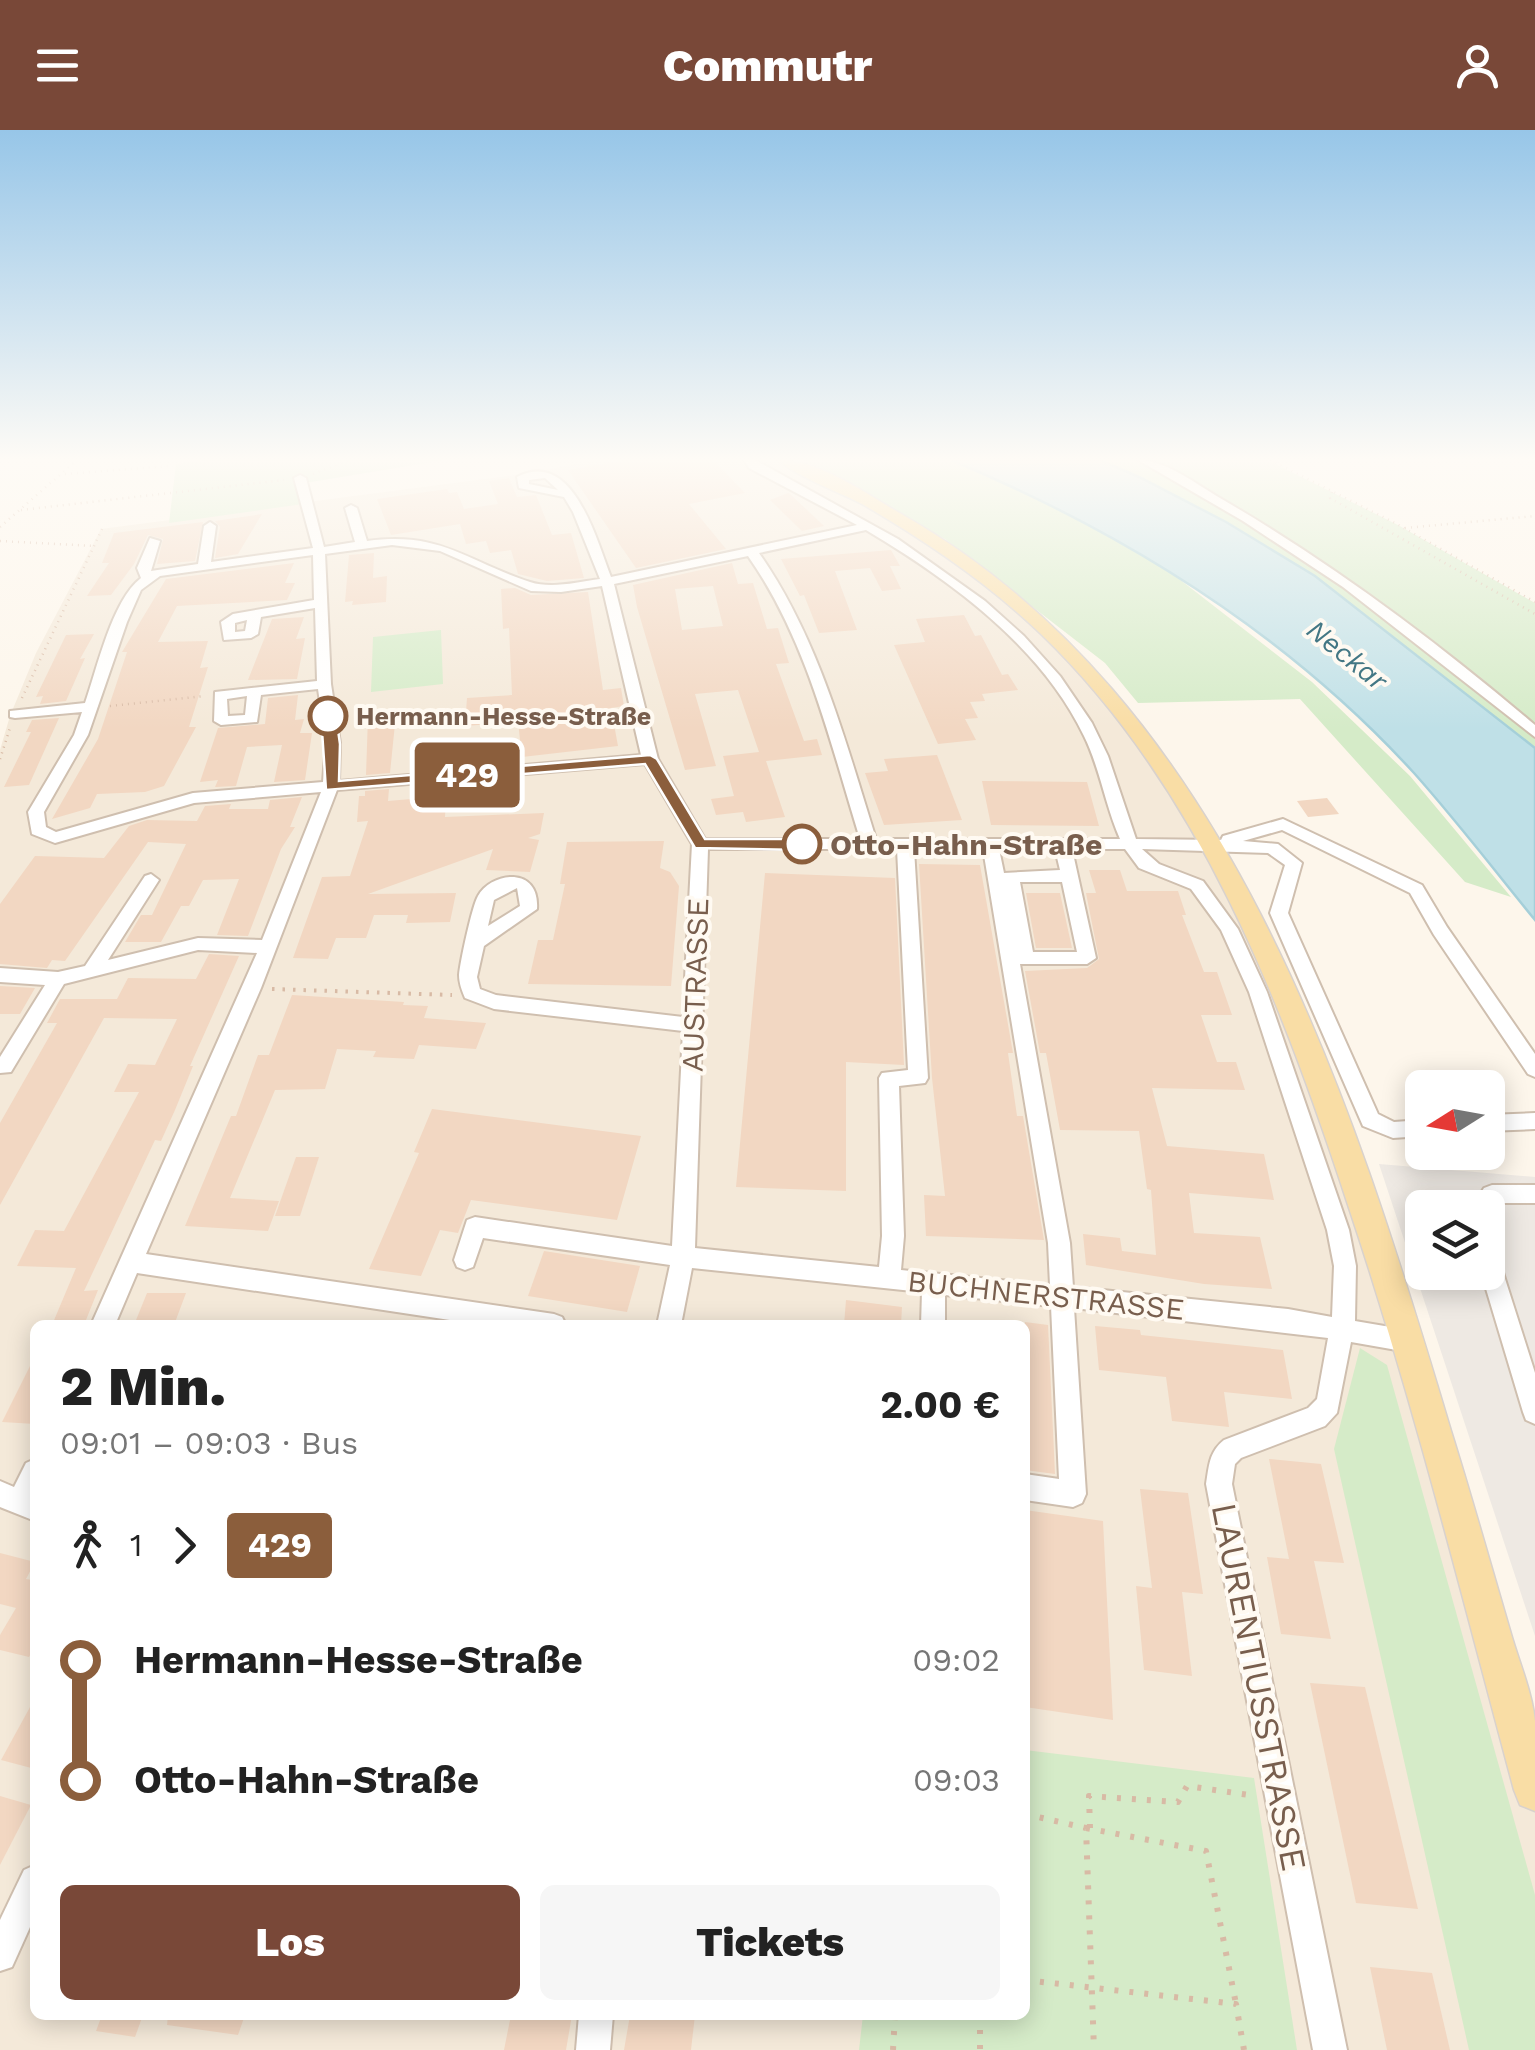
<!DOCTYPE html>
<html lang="de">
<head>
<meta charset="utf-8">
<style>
  body { margin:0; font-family:"Work Sans",sans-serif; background:#f6f6f6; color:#222; height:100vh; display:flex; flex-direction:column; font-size:38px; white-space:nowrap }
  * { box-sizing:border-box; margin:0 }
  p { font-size:32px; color:#767676 }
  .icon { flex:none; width:55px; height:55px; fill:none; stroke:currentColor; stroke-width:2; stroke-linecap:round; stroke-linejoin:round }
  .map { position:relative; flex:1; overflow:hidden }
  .sheet { position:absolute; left:30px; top:1190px; width:1000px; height:700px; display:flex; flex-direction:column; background:#fff; border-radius:15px; box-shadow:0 5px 25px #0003 }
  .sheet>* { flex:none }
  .badge { padding:0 20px; border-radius:8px; font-size:35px; line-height:65px }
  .needle { width:65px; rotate:259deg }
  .fabs { position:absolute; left:1405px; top:940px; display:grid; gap:20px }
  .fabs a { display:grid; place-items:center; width:100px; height:100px; border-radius:15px; background:#fff; box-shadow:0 5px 25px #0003; font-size:50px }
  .map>.badge { position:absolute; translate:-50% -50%; box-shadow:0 0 0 5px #fff }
  .legs { display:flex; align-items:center; gap:15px; height:110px; padding:0 30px; font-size:32px }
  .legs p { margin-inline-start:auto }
  .headline { display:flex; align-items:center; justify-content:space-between; height:170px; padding:0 30px }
  h1 { font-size:55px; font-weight:800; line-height:75px }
  .primary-button { display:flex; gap:20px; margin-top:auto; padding:20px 30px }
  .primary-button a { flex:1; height:115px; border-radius:15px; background:#794838; color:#fff; font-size:40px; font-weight:800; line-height:115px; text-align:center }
  .primary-button a+a { background:#f6f6f6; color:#222 }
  ul { padding:0 30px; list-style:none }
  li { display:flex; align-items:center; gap:35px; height:120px; font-size:38px }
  li i { display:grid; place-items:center; width:15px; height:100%; margin:0 12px; background:currentColor }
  li i::after { content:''; width:25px; height:25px; margin:-12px; border:8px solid; border-radius:50%; background:#fff }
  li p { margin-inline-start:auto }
  li:first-child i { background:linear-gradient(#0000 50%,currentColor 0) }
  li:last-child i { background:linear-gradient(currentColor 50%,#0000 0) }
  header { display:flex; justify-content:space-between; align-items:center; height:130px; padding:0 30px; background:#794838; color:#fff; font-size:45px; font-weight:800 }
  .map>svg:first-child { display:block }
</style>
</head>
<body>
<header><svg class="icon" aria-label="menu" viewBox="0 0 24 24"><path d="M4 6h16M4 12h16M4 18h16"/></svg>Commutr<svg class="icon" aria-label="person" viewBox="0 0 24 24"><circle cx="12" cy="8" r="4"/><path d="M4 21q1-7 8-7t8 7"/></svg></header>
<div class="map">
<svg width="1535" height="1920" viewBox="0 0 1535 1920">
  <rect width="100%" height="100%" fill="#fdf6eb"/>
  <path fill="#f4e9d9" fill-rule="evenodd" d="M599 330H785L833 353 999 457 1166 637 1295 888 1535 1661V1920H0V620L10 586 36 523 101 399 516 345ZM35 1195H1025V1885H35Z"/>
  <path fill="#eee9e3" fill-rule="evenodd" d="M1379 1034 1535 1047V1506ZM1422 1078H1488V1142H1422Z"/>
  <g fill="#d5ebc8">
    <path d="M202 330H445L299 354 303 374 169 393 176 334Z"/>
    <path d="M801 330H948L1033 366 1161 435 1312 552 1410 646 1511 767 1465 752 1300 569 1138 573 1105 533 945 409Z"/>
    <path d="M1100 330H1267L1398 395 1535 473V618L1315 446 1226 392Z"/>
    <path d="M441 500 443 554 371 562 373 507Z"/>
    <path d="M1360 1218 1387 1235 1535 1765V1920H1469L1334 1319Z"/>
    <path d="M1025 1620 1254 1648 1297 1920H859L863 1885H1025Z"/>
  </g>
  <path fill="#bfe0e7" stroke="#a5cfd9" stroke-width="2.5" d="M951 330H1100L1141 348 1226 392 1315 446 1535 618V790C1495 741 1456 690 1414 643 1287 504 1123 402 951 330Z"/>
  <g fill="#f2d7c2" fill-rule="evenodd">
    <path d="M625 330H713L745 363 689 374 726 419 636 438 568 340Z"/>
    <path d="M509 348 517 367 536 365 552 405 571 403 584 448 547 451 518 444 511 420 490 423 486 411 466 414 460 394 391 405 377 369 447 359 449 363 457 362 464 379 498 374 489 351Z"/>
    <path d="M788 363 790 364 824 396 802 401 770 370Z"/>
    <path d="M262 384 238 424 215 428 220 397 215 391Z"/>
    <path d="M203 392 195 431 157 434 163 409 148 405 134 434 111 465 87 466 109 433H102L114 403Z"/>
    <path d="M891 420 900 436H890L901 459 882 461 870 438 835 441 857 500 819 503 804 465 800 466 781 429Z"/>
    <path d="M374 423 373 448 387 446 386 472 352 475 353 471 345 472 349 425Z"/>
    <path d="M294 433 285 453H295L287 470 177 476 158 512 208 511 200 538 208 537 189 597H196L164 656 145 662 97 664 90 678 52 689 98 609 127 522H122L166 449Z"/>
    <path d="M732 433 738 454 753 453 767 499 778 498 789 533 776 534 804 611 817 609 822 625 766 631 785 687 746 692 743 682 716 685 711 669 734 666 723 626 759 622 738 560 695 564 716 636 685 640 637 477 633 455ZM713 456 723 496 682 500 675 459Z"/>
    <path d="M515 458 531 465 588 462 603 560 621 558 624 576 611 578 618 616 522 627 518 592 465 596 467 568 512 565 509 498 503 499 501 459Z"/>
    <path d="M964 485 975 506 981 505 1002 545 1008 544 1018 560 982 564 985 571 970 572 978 588 965 589 976 610 938 614 894 515 925 512 916 489Z"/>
    <path d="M304 487 296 509 305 508 297 549 248 550 272 489Z"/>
    <path d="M94 504 80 529 85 528 66 571 40 574 43 566 36 567 66 505Z"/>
    <path d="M298 565 295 590 304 589 300 603H312L305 650 274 652 282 615 247 617 236 656 215 657 218 650 200 652 218 598 265 594 268 568Z"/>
    <path d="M396 584 390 643 366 645 368 587Z"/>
    <path d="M59 588 29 655 4 657 31 602H26L32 590Z"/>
    <path d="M464 612 463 631 426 634 428 614Z"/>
    <path d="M937 625 962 690 884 695 865 643 888 641 884 629Z"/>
    <path d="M982 651 1087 652 1099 696 991 695Z"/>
    <path d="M389 659 388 671 446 666 445 687 544 683 540 704 528 708 539 710 530 742 486 740 493 719 368 764 456 763 450 792 406 793 408 785H374L366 808H336L328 829 293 828 322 747 350 746 368 691 357 692 359 666H365V661Z"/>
    <path d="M302 667 290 697H295L281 719 248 806 217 805 239 749 203 750 189 776H181L161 812H125L141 785H152L186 714 148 712 65 831 52 830 47 838 0 834V774L35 726 104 728 129 696 147 690 197 691 205 676 231 674 229 679H268L270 670Z"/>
    <path d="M1327 668 1339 684 1308 687 1297 671Z"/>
    <path d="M664 711 660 738 670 742 679 756 671 856 528 854 538 810H553L565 754H560L567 712Z"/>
    <path d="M919 734 980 735 1013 923H1008L1017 986H1023L1044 1110 926 1106 924 1065 945 1066 932 948Z"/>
    <path d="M1089 740H1120L1127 761H1178L1186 785H1182L1204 842H1217L1232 885H1201L1217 932H1236L1245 960 1152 958 1167 1016 1264 1024 1274 1070 1189 1063 1194 1103 1260 1107 1272 1159 1204 1154 1086 1135 1083 1104 1120 1108 1122 1121 1156 1125 1151 1060 1147 1059 1139 1001 1060 1000 1046 923H1040L1025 841 1087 838 1099 829 1086 763H1096Z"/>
    <path d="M765 743 895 748 904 935 846 932V1061L736 1057Z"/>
    <path d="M1026 763H1060L1072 818H1036Z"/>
    <path d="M209 824 239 826 190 936H193L175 980 161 1011 155 1010 84 1161 98 1160 84 1195H52L76 1138 17 1136 35 1100 64 1101 139 962H114L128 934 155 935 177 889 104 888 0 1075V993L57 893H47L60 869H117L128 848 196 849Z"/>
    <path d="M0 856 35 858 20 884H0Z"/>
    <path d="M292 865 404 872 403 875 428 876 424 888 486 893 476 919 419 915 414 929 373 927 376 921 337 919 325 959 275 960 230 1068 279 1071 268 1101 185 1096 231 986H236L258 925H269Z"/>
    <path d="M432 979 641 1006 617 1090 471 1070 458 1103 440 1100 421 1146 369 1139 419 1023 414 1022Z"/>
    <path d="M296 1027H319L300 1086H275Z"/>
    <path d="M544 1121 640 1136 627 1182 528 1166Z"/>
    <path d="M147 1163H186L174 1195H134Z"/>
    <path d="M846 1170 902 1177 901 1195H844Z"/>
    <path d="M1025 1192 1048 1195 1055 1344 1025 1340Z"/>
    <path d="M1095 1196 1140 1200 1141 1205 1283 1220 1292 1269 1224 1262 1229 1297 1172 1291 1166 1247 1099 1240Z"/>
    <path d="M35 1226V1294L2 1292Z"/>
    <path d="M1269 1329 1321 1334 1344 1433 1314 1431 1331 1509 1281 1504 1267 1427 1289 1429Z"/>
    <path d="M1140 1359 1188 1363 1203 1464 1182 1462 1192 1546 1144 1540 1136 1456 1152 1458Z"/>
    <path d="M1025 1380 1103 1391 1113 1590 1025 1577Z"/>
    <path d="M0 1423 35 1432 26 1449 32 1450 35 1444V1516L29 1527 0 1520V1505L16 1478 0 1474Z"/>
    <path d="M1310 1553 1365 1557 1418 1779 1356 1773Z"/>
    <path d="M35 1568V1639L1 1630Z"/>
    <path d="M0 1666 31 1675 0 1735Z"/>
    <path d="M1370 1837 1432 1843 1450 1920H1387Z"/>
    <path d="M102 1885H143L135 1907 96 1901Z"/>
    <path d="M168 1885H245L238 1905 167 1895Z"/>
    <path d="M511 1885H572L566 1920H504Z"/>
    <path d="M630 1885H695L691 1920H624Z"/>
  </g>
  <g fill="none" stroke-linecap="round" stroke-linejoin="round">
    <defs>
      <g id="minor">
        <path d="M744 330H755L898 409 985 471 1024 506 1060 546 1092 593 1108 626 1136 709 1221 710 1223 706 1283 689 1422 755 1447 797 1535 924V947L1528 944 1434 805 1410 763 1282 700 1243 711 1278 714 1302 733 1288 783 1378 984 1394 992 1422 990V1006L1393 1008 1363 996 1270 783 1285 735 1268 723 1142 719 1159 734 1203 751 1238 799 1267 862 1349 1100 1356 1136 1355 1191 1408 1200 1416 1203 1420 1211 1416 1219 1408 1222 1351 1212 1337 1283 1325 1296 1241 1328 1235 1334 1232 1354 1347 1920H1313L1206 1354C1209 1336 1209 1322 1224 1310L1308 1278 1317 1269 1328 1208 1074 1178 1086 1364 1082 1373 1073 1377 1025 1370V1344L1059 1349 1051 1176 945 1165V1195H921L922 1162 692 1138 681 1195H657L670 1135 483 1108 473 1137 465 1140 457 1137 454 1130 467 1090 475 1087 672 1116 683 901 494 879 465 868C462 861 459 853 459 845 460 833 472 776 478 766 491 742 540 735 537 779L484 816 477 847 480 859 496 865 683 887 692 714 645 634 337 660 261 858 146 1124 554 1184 562 1187 566 1195H483L137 1143 115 1195H91L257 823 198 820 64 854 11 942 0 943V927L45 855 0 852V838L58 842 85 836 145 746 151 744 159 750 108 830 198 808 262 810 321 662 194 673 55 713 32 704 28 682 74 605 82 582 15 588 10 587V581L85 573C97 539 112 470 141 448L137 438 150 408 160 411 151 441 198 434 204 396 210 392 216 396 211 432 313 418 294 348 300 345 306 348 324 417 355 412 345 378 351 375 357 378 367 411C441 401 466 431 530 452 551 459 578 452 600 449L573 382 564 367 519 358 517 347C573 318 596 409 611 447L857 395 749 338ZM545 348 558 360 529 354V350ZM866 400C950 450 1041 516 1084 606 1100 638 1105 675 1120 709H876C845 610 819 509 759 423ZM392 415 440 421 531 461 561 462 602 456 641 625 339 651 340 613 331 554 325 424ZM313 425 314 470 233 484 221 492 224 510 251 508 258 504 261 487 315 478 317 551 215 562 214 591 221 595 257 592 261 565 318 559 326 613 323 652 193 663 56 702 46 697 44 682 88 605 127 492 141 460 160 446ZM748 426C807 510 830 612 860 709H705L658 629 614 454ZM247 490 245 501 235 502V493ZM247 566 245 585 228 586 227 569ZM708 719H897L908 940 882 943 879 948 882 1106 879 1137 695 1118ZM914 719H983L1048 1113 1050 1155 901 1140 904 1106 899 956 925 953 928 948ZM999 719H1055L1060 740 1004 743ZM1072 719H1125L1139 738 1191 759 1221 800 1249 862 1327 1100 1334 1136 1332 1187 1288 1179 1073 1157 1070 1113 1020 834H1087L1096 828ZM1020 752H1062L1077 822H1033ZM517 758 520 776 488 796 494 770Z"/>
        <path d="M1138 330C1166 330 1196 354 1220 368 1332 433 1436 511 1535 595V607L1343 457 1243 391Z"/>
        <path d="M1535 983V999L1488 1001V985Z"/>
        <path d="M1492 1055H1535V1073H1498L1488 1085V1078H1471L1484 1058Z"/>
        <path d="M1488 1120 1496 1123 1499 1130 1535 1243V1294L1526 1290 1523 1282 1481 1142H1488Z"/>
        <path d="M35 1329V1391L0 1377V1351L14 1357 26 1333Z"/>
        <path d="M35 1735V1786L12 1837 0 1841V1790L24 1740Z"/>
        <path d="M579 1885H613L610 1920H576Z"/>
      </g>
      <path id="major" d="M778 330C821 330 866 364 903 385 1229 571 1350 963 1451 1301 1472 1368 1491 1436 1511 1504 1519 1532 1532 1562 1535 1591 1535 1620 1535 1651 1535 1681L1520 1675 1514 1660C1461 1463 1412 1265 1347 1072 1280 868 1199 656 1041 504 988 453 926 411 862 374 835 360 801 349 778 330Z"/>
    </defs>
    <use href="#minor" stroke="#cfbfaf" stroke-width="4"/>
    <use href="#major" stroke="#d9d2cd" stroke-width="3"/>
    <g stroke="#d8baa5" stroke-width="2.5" stroke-dasharray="1 5" stroke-linecap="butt">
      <path d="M1270 330 1395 393 1535 472"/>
      <path d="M65 344 170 336"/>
      <path d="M313 344 351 330"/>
      <path d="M1332 362 1330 368 1535 484"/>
      <path d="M21 380 284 350"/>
      <path d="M0 397 77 330"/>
      <path d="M1405 398 1535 386"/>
      <path d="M0 411 95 416"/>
      <path d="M22 568 103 397"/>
      <path d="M110 576 205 566"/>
      <path d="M0 629 11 595"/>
    </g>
    <path stroke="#d8baa5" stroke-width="4" stroke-dasharray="2.5 8" stroke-linecap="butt" d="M272 859 452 865"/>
    <g stroke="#d8baa5" stroke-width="6" stroke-dasharray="4 11" stroke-linecap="butt">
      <path d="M1025 1684 1086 1698 1094 1920"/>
      <path d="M1086 1698 1206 1721 1236 1874"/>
      <path d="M1090 1698 1089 1666 1178 1672 1187 1656 1256 1666"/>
      <path d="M1025 1850 1236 1874 1244 1920"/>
      <path d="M980 1885V1920"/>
      <path d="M893 1920 895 1885"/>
    </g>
    <use href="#minor" fill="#fff" fill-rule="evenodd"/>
    <use href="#major" fill="#f9dda5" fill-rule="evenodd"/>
  </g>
  <linearGradient id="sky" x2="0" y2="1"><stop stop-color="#97c6e8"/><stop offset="0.55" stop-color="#fefbf6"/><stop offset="1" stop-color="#fefbf6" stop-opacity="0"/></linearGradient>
  <rect width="1535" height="599" fill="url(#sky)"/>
  <path fill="#8b5e3c" stroke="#fff" stroke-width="2.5" d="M328 581 336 586 340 614 339 651 650 625 657 629 705 709H802L811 714 802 720 695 718 645 634 326 660 321 586Z"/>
  <g fill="#fff" stroke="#8b5e3c" stroke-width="5">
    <circle cx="328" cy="586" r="18"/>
    <circle cx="802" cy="714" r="18"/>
  </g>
  <g text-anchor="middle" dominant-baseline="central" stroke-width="8" stroke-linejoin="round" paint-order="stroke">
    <g font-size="25" font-weight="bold" fill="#785e4d" stroke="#fffaf2" text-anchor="start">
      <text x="356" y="586">Hermann-Hesse-Straße</text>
    </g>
    <g font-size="28" font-style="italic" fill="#437784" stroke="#fffaf2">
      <text transform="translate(1347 525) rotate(39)">Neckar</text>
    </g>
    <g font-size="30" font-weight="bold" fill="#785e4d" stroke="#fffaf2" text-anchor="start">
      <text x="830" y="714">Otto-Hahn-Straße</text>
    </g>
    <g font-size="30" fill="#785e4d" stroke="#fffaf2">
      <text transform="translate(695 855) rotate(-88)">AUSTRASSE</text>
      <text transform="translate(1046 1165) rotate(6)">BUCHNERSTRASSE</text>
    </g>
    <g font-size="35" fill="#785e4d" stroke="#fffaf2">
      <text transform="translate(1259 1557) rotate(79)">LAURENTIUSSTRASSE</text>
    </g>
  </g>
</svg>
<div class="fabs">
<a><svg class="needle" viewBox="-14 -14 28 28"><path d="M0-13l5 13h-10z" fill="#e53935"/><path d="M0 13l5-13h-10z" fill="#767676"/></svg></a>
<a><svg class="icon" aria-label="layers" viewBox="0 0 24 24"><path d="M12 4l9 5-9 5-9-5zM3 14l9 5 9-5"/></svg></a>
</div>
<b class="badge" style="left:467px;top:645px;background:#8b5e3c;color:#fff">429</b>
<section class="sheet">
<div class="headline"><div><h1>2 Min.</h1><p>09:01 – 09:03 · Bus</p></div><b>2.00 €</b></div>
<div class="legs"><svg class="icon" aria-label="walk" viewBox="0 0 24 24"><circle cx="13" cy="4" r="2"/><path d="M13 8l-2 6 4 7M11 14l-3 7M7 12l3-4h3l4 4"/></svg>1<svg class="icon" aria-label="forward" viewBox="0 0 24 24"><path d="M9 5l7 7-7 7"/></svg><b class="badge" style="background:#8b5e3c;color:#fff">429</b></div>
<ul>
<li><i style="color:#8b5e3c"></i><b>Hermann-Hesse-Straße</b><p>09:02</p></li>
<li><i style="color:#8b5e3c"></i><b>Otto-Hahn-Straße</b><p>09:03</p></li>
</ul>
<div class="primary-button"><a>Los</a><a>Tickets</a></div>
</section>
</div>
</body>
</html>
